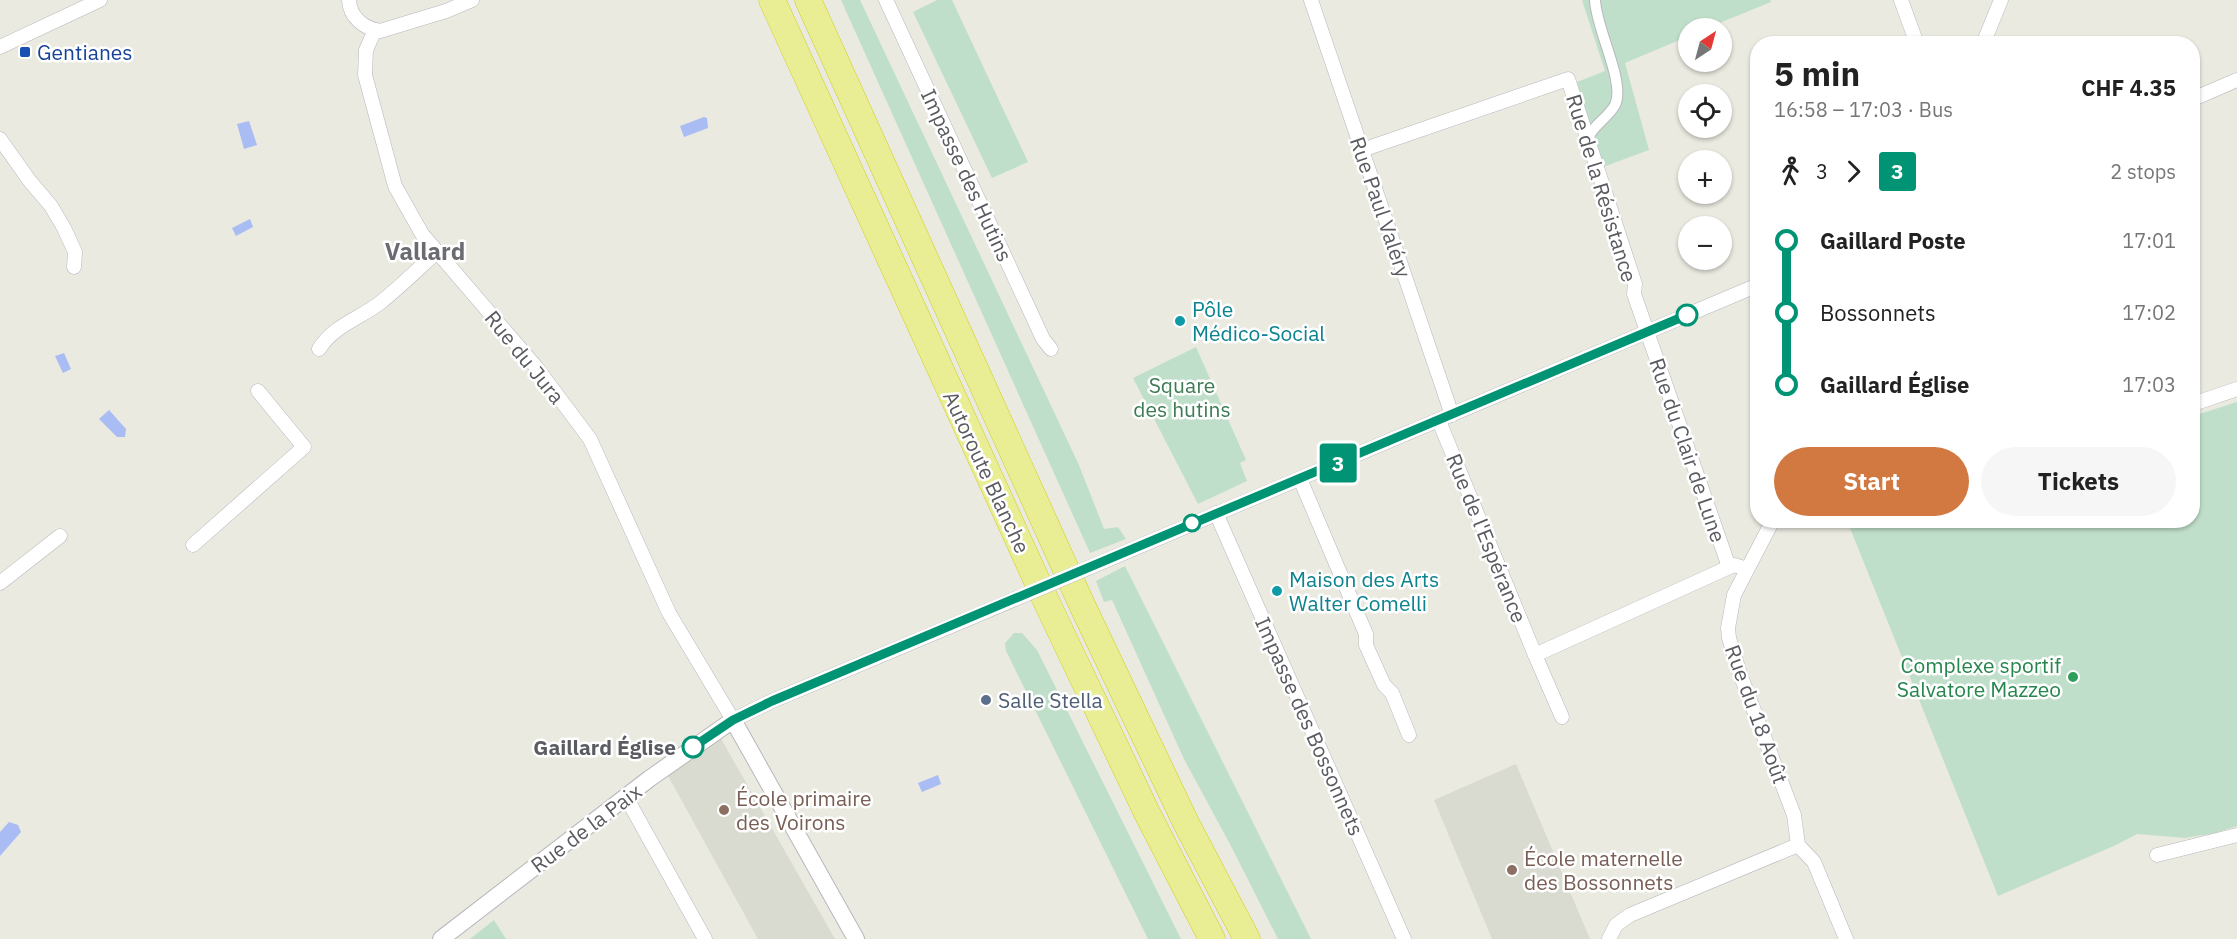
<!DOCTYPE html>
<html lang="en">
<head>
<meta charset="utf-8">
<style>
  body { margin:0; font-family:"IBM Plex Sans",sans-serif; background:#f6f6f6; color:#222; height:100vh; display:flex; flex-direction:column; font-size:22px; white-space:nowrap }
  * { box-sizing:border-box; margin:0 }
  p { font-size:20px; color:#767676 }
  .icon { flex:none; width:33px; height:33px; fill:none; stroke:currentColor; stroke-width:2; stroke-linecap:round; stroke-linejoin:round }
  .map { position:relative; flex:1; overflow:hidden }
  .side { position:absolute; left:1750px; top:36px; width:450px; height:492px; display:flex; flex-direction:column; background:#fff; border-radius:24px; box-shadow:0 2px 4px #0004 }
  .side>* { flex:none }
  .badge { padding:0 12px; border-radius:4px; font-size:21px; line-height:39px }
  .needle { width:39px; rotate:36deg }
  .fabs { position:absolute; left:1678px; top:18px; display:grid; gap:12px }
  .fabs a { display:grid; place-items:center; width:54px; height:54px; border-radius:50%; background:#fff; box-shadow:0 2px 4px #0004; font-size:30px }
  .map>.badge { position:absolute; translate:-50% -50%; box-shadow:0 0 0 3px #fff }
  .legs { display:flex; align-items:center; gap:9px; height:66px; padding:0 24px; font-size:20px }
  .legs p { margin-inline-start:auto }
  .head { display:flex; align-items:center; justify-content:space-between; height:102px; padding:0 24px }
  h1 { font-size:33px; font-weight:700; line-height:45px }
  .primary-button { display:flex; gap:12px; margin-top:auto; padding:12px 24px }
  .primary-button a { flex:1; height:69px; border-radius:36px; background:#d17940; color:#fff; font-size:24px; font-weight:700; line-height:69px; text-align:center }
  .primary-button a+a { background:#f6f6f6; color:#222 }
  ul { padding:0 24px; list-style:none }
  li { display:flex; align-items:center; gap:21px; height:72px; font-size:22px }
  li i { display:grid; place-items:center; width:9px; height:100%; margin:0 8px; background:currentColor }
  li i::after { content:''; width:15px; height:15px; margin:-8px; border:4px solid; border-radius:50%; background:#fff }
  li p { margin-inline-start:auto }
  li:first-child i { background:linear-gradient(#0000 50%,currentColor 0) }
  li:last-child i { background:linear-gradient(currentColor 50%,#0000 0) }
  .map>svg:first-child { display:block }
</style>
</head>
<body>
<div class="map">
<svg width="2237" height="939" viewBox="0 0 2237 939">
  <rect width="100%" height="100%" fill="#eaeae1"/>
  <g fill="#d9dad0">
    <path d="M720 737 782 846 835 939H758L667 774Z"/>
    <path d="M1516 764 1590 939H1492L1434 800Z"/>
  </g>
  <g fill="#c0dfca">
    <path d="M841 0H860L1079 465 1104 529 1118 527 1126 539 1090 553Z"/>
    <path d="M937 0H952L1028 162 992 178 913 12Z"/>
    <path d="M1582 0H1770L1771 2 1707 28H1689V36L1625 63 1649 150 1603 167 1577 82 1605 71Z"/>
    <path d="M1196 347 1246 460 1240 463 1247 481 1198 504 1133 378Z"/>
    <path d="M2237 402V826L2215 833 2185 838 2137 834 2116 845 1998 896 1850 528 1874 520H2193V416Z"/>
    <path d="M1125 566 1311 939H1278L1232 848 1184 759 1112 600 1104 602 1096 581Z"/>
    <path d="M1014 633H1022L1037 650 1181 939H1148L1006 651 1005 643Z"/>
    <path d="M494 920 506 939H470Z"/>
  </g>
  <g fill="#a9bcf3">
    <path d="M704 117 707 118 708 128 684 137 680 126Z"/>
    <path d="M249 121 257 145 244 149 237 124Z"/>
    <path d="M250 219 253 227 236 236 232 228Z"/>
    <path d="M64 353 71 369 63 373 55 356Z"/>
    <path d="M109 410 126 429 125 437H117L99 419Z"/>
    <path d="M938 775 941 784 922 792 918 783Z"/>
    <path d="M9 822 18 825 21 832 0 856V832Z"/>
  </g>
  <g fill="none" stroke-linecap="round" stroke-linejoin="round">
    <defs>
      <path id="pedestrian" d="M1588 138C1594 124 1608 118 1615 105 1626 83 1596 29 1595 0"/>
      <g id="minor">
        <path d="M349 0C350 17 363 28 380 31L446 11 472 0"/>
        <path d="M886 0 1043 339 1051 349"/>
        <path d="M1311 0 1452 415"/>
        <path d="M1901 0 1917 44"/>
        <path d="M375 30 366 50 365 75 395 186 422 234 536 367 590 439 669 613 733 720 772 701 975 616"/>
        <path d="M1983 44 2001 0"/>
        <path d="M0 47 100 0"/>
        <path d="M2193 99 2237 80"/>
        <path d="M0 139 29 180 51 206 64 228 75 252 74 267"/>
        <path d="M1362 150 1568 79 1635 284 1634 294 1729 567"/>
        <path d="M319 349C334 325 361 318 381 302 401 286 419 268 437 252"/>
        <path d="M2193 404 2237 389"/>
        <path d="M1439 421 1535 655 1734 565 1747 569"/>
        <path d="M1300 479 1366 634V645L1384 685 1392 693 1409 735"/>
        <path d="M1216 513 1404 939"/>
        <path d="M1773 520 1734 595 1728 628 1729 638 1740 674 1794 815 1798 845 1814 862 1846 939"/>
        <path d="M193 545 304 447 258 391"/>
        <path d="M1133 549 1758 285"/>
        <path d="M0 583 60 536"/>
        <path d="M1535 655 1562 717"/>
        <path d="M626 797 705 939"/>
        <path d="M2157 855 2237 835"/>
        <path d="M1609 939 1616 925 1630 915 1798 845"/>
      </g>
      <path id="tertiary" d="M441 939 649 779 733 720 856 939"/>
      <g id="motorway">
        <path d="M772 0 1048 605 1147 813 1212 939"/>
        <path d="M808 0 1083 607 1186 823 1247 939"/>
      </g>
    </defs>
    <use href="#pedestrian" stroke="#b7b7bc" stroke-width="12"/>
    <use href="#minor" stroke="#b7b7bc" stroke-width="15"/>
    <use href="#tertiary" stroke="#b7b7bc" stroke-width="18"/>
    <use href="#motorway" stroke="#cfce1d" stroke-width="27"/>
    <use href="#pedestrian" stroke="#fff" stroke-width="10"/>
    <use href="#minor" stroke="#fff" stroke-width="14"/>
    <use href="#tertiary" stroke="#fff" stroke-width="16"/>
    <use href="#motorway" stroke="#e9ee95" stroke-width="26"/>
    <defs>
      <path id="minor-bridge" d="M975 616 1133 549"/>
    </defs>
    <use href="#minor-bridge" stroke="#b7b7bc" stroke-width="15" stroke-linecap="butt"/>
    <use href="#minor-bridge" stroke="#fff" stroke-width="14"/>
  </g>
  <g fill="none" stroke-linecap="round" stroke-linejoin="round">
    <defs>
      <path id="line-1" d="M693 747 733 720 772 701 1687 315"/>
    </defs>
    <use href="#line-1" stroke="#fff" stroke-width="14"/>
    <use href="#line-1" stroke="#009475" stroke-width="9"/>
  </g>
  <rect fill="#1a4fb4" stroke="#fff" stroke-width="2" x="19" y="46" width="12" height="12" rx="3"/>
  <g fill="#fff" stroke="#009475" stroke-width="3">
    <circle cx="1687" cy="315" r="10"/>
    <circle cx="1192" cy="523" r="8"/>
    <circle cx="693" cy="747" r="10"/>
  </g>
  <g fill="#0f9aa8" stroke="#fff" stroke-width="2">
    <circle cx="1180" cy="321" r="6"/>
    <circle cx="1277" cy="591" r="6"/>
  </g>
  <circle fill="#2e9e5b" stroke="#fff" stroke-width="2" cx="2073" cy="677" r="6"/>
  <circle fill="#5c6f8a" stroke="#fff" stroke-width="2" cx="986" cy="700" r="6"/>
  <g fill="#8d6e63" stroke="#fff" stroke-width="2">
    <circle cx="724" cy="810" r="6"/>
    <circle cx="1512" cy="870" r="6"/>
  </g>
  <g text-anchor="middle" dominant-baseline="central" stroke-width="5" stroke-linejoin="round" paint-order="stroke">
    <g font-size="21" fill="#164399" stroke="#fff" text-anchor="start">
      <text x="37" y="52">Gentianes</text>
    </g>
    <g font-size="21" fill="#5a5b60" stroke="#fff">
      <text transform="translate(967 175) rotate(65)">Impasse des Hutins</text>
      <text transform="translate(1602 188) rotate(73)">Rue de la Résistance</text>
      <text transform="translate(1381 207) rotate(71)">Rue Paul Valéry</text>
      <text transform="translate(525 357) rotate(51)">Rue du Jura</text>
      <text transform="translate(1688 450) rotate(71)">Rue du Clair de Lune</text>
      <text transform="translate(987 472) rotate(65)">Autoroute Blanche</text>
      <text transform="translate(1487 538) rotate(68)">Rue de l'Espérance</text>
      <text transform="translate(1757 714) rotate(70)">Rue du 18 Août</text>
      <text transform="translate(1310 726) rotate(66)">Impasse des Bossonnets</text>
      <text transform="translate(586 828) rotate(-37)">Rue de la Paix</text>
    </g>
    <g font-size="21" fill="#0d838f" stroke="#fff" text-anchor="start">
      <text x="1192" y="309">Pôle<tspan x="1192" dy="24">Médico-Social</tspan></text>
      <text x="1289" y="579">Maison des Arts<tspan x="1289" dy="24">Walter Comelli</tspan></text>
    </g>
    <g font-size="21" fill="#3e7b54" stroke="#fff">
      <text x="1182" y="385">Square<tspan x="1182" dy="24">des hutins</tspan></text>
    </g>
    <g font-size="21" fill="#27864d" stroke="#fff" text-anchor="end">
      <text x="2061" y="665">Complexe sportif<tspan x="2061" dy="24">Salvatore Mazzeo</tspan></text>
    </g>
    <g font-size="21" fill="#4e5e75" stroke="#fff" text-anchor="start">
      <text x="998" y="700">Salle Stella</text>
    </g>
    <g font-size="21" font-weight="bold" fill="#5a5b60" stroke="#fff" text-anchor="end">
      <text x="676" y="747">Gaillard Église</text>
    </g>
    <g font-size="21" fill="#785e54" stroke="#fff" text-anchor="start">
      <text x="736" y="798">École primaire<tspan x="736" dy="24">des Voirons</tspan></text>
      <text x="1524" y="858">École maternelle<tspan x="1524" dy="24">des Bossonnets</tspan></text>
    </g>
    <g font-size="24" font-weight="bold" fill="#6b6c72" stroke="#fff">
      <text x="425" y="251">Vallard</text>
    </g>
  </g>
</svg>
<div class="fabs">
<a><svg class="needle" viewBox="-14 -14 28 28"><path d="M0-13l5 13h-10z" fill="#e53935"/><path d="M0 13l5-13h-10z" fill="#767676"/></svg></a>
<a><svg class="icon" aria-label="locate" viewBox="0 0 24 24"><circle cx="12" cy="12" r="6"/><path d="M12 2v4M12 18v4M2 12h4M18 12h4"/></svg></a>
<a>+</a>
<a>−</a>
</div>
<b class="badge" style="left:1338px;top:463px;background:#009475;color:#fff">3</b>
<section class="side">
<div class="head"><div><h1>5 min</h1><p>16:58 – 17:03 · Bus</p></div><b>CHF 4.35</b></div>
<div class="legs"><svg class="icon" aria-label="walk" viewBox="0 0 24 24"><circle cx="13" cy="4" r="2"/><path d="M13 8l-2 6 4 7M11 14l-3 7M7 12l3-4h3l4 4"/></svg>3<svg class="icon" aria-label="forward" viewBox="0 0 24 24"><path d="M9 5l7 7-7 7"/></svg><b class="badge" style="background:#009475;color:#fff">3</b><p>2 stops</p></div>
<ul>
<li><i style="color:#009475"></i><b>Gaillard Poste</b><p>17:01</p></li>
<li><i style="color:#009475"></i><span>Bossonnets</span><p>17:02</p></li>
<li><i style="color:#009475"></i><b>Gaillard Église</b><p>17:03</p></li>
</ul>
<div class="primary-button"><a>Start</a><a>Tickets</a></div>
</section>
</div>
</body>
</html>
